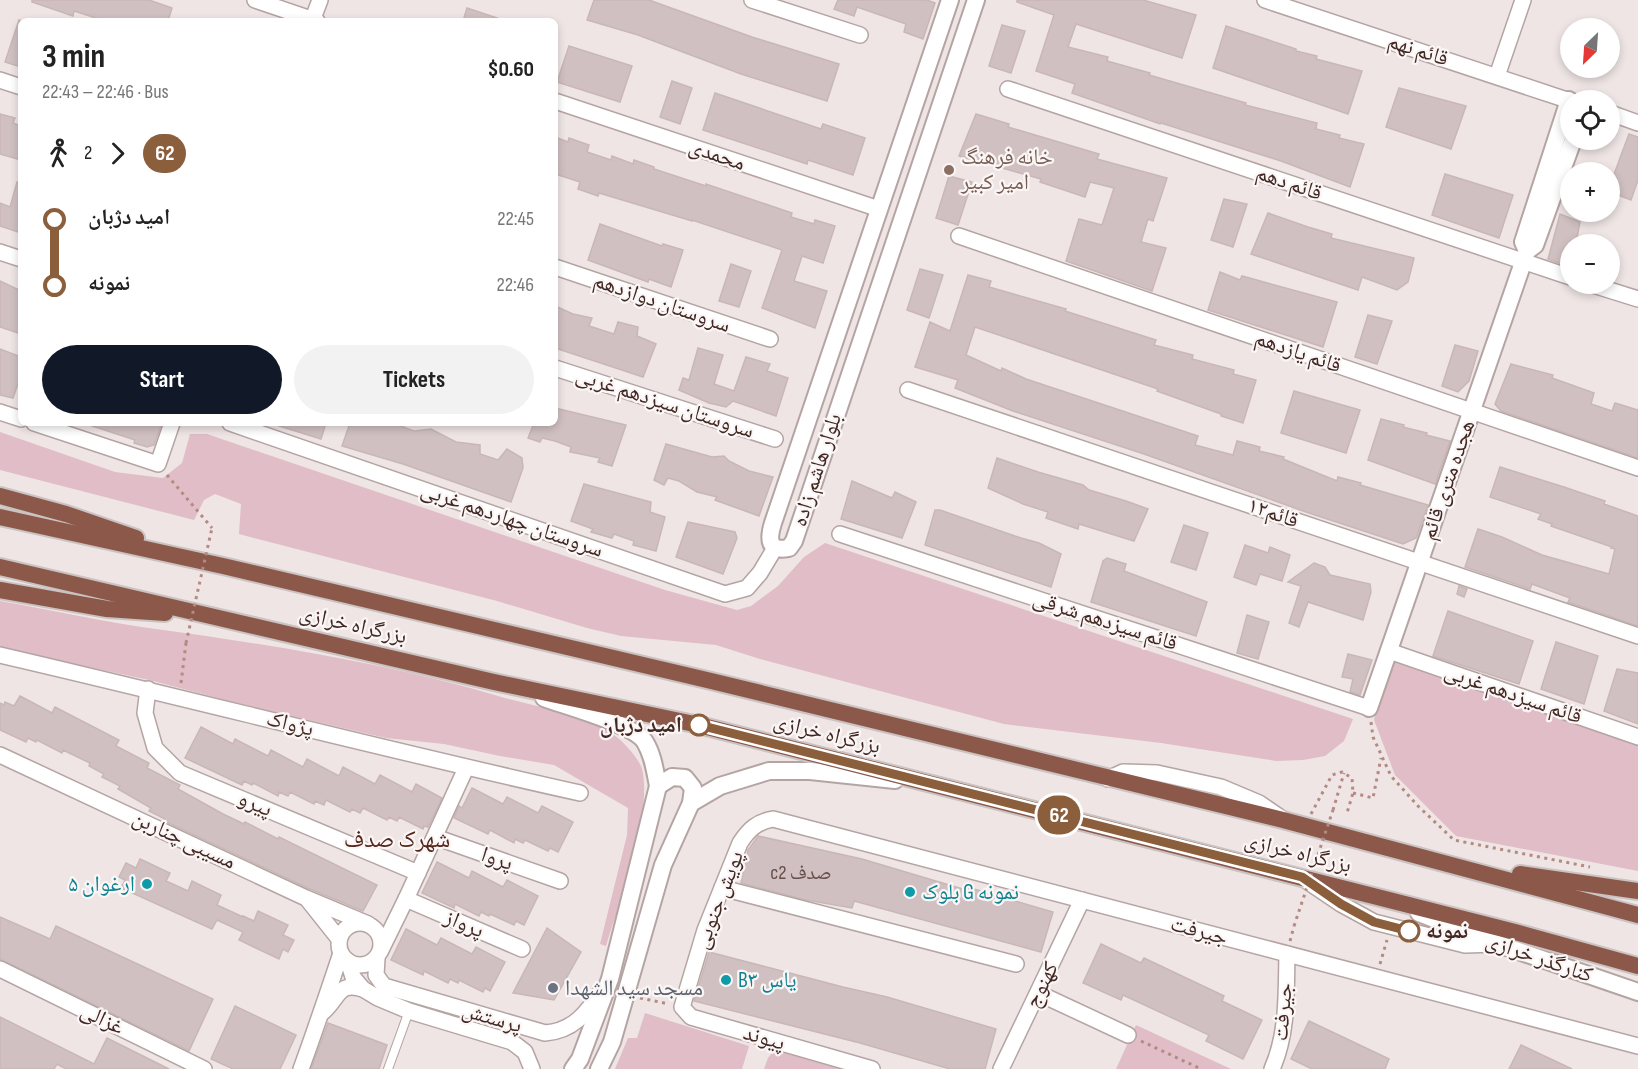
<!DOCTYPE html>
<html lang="en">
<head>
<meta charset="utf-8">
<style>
  body { margin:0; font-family:"Sofia Sans Condensed","Noto Naskh Arabic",sans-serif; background:#f2f2f2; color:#222; height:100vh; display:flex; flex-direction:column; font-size:22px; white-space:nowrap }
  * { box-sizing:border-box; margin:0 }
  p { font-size:20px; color:#767676 }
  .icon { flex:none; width:33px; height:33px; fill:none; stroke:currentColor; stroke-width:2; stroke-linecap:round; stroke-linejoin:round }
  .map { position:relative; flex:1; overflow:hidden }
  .details { position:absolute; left:18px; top:18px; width:540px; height:408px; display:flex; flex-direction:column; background:#fff; border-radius:9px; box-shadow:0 3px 9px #0003 }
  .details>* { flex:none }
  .badge { padding:0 12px; border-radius:20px; font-size:21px; line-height:39px }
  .needle { width:39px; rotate:205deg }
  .controls { position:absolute; left:1560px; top:18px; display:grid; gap:12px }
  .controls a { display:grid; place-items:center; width:60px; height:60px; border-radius:50%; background:#fff; box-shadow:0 3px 9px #0003; font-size:30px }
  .map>.badge { position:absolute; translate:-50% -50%; box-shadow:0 0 0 3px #fff }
  .legs { display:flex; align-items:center; gap:9px; height:66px; padding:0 24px; font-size:20px }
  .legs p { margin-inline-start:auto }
  .overview { display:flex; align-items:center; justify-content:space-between; height:102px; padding:0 24px }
  h1 { font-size:33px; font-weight:700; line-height:45px }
  .primary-button { display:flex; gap:12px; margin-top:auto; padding:12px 24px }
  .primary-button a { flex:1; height:69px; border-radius:36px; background:#111827; color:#fff; font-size:24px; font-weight:700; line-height:69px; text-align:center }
  .primary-button a+a { background:#f2f2f2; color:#222 }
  ul { padding:0 24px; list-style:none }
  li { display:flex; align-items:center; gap:21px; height:66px; font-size:22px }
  li i { display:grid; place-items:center; width:9px; height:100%; margin:0 8px; background:currentColor }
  li i::after { content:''; width:15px; height:15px; margin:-8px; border:4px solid; border-radius:50%; background:#fff }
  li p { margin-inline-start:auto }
  li:first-child i { background:linear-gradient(#0000 50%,currentColor 0) }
  li:last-child i { background:linear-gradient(currentColor 50%,#0000 0) }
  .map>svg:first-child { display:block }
</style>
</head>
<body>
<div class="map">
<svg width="1638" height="1069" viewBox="0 0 1638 1069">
  <rect width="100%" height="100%" fill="#efe5e5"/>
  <g fill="#e0bdc7">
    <path d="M0 432 115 472 163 478 182 463 190 434H207L665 590 737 610 751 606 778 586 804 557 825 543 1353 719 1344 741 1325 756 1303 760 1276 761 1161 743 1004 724 760 659 716 645 621 636 587 628 497 601 239 534 241 504 215 494 204 500 194 520 0 470Z"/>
    <path d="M0 601C52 610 104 622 156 629 272 645 386 663 498 696 532 706 570 712 602 727 615 733 638 755 642 769 653 813 619 902 606 946L600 944 627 835 628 808 554 765 500 756 444 744 386 738 249 706 149 680 0 648Z"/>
    <path d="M1389 651 1638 737V871L1456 836 1395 775 1374 720Z"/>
    <path d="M645 1013 749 1046 742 1069H615L628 1038H637Z"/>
    <path d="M1136 1025 1231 1069H1116Z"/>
    <path d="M776 1048 851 1069H764L768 1058Z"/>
  </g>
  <g fill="#d0c0c1" stroke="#c9b7b6" stroke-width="1.5">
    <path d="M32 0H149L172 8 168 21H105L74 11 73 16 32 2Z"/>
    <path d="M594 0H649L752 37 839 64 827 101 741 74 638 35 587 20Z"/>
    <path d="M838 0H927L935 3 923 39 904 32 906 24 883 16 857 7 854 16 834 9Z"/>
    <path d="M1017 0H1143L1196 15 1182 58 1076 24 1068 47 1108 57 1107 61 1150 73 1149 75 1246 103 1245 105 1317 123 1316 129 1340 135 1339 138 1364 144 1350 187 1281 161 1161 123 1160 124 1072 93 1075 84 1036 71 1054 15 1017 2Z"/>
    <path d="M467 8 500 19 499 21H463Z"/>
    <path d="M19 20 21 21V67L5 62Z"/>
    <path d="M1002 25 1025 31 1011 73 989 66Z"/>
    <path d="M1226 26 1296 49V51L1317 56 1316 59 1362 71 1348 114 1213 68Z"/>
    <path d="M569 46 632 66 620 102 557 82Z"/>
    <path d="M672 81 692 88 680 124 660 117Z"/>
    <path d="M1399 88 1466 106 1451 149 1386 127Z"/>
    <path d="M715 93 821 129 823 124 865 138 853 175 808 160 807 164 703 130Z"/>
    <path d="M0 114 15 118 13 123 21 126V160L0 154Z"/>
    <path d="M976 114 1009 124 1008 127 1099 154 1097 159 1167 178 1153 221 1148 219 1141 242 1166 248 1152 291 1066 261 1079 219 1102 225 1114 188 1090 182 1085 197 1040 182 1041 179 959 156Z"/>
    <path d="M1629 134 1638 137V180L1631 200 1610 192V185Z"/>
    <path d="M555 137 568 142 569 138 589 145 587 152 611 160 612 156 633 164 634 160 654 167V169L706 186V184L792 213 791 217 814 224 815 220 835 226 823 263 802 256 794 281 827 291 815 328 762 308 782 250 692 220V221L599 193 598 196 578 189 580 182 555 174Z"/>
    <path d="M1445 174 1513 195 1499 238 1432 215Z"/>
    <path d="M949 176 972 182 958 225 936 218Z"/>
    <path d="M17 182H21V233L0 226V203L10 207Z"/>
    <path d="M1224 199 1247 204 1233 247 1211 240Z"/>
    <path d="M1268 213 1308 227 1332 234 1331 238 1414 258 1408 282 1397 290 1362 277 1358 290 1251 254Z"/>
    <path d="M1560 214 1580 222 1576 244H1570V267L1548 259Z"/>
    <path d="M600 224 662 246 663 244 683 250 671 287 649 279 648 282 588 260Z"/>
    <path d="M731 264 751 271 739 307 719 301Z"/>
    <path d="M920 269 943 275 929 318 907 310Z"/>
    <path d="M1220 272 1240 280 1242 276 1337 302 1323 347 1208 310Z"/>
    <path d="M968 275 991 281 989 287 1066 309 1065 311 1156 340 1154 345 1193 355 1192 359 1234 370 1233 374 1256 380 1243 423 1221 416V414L1157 391 1158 389 975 327 966 355 1001 371 1002 368 1026 379 1198 436 1195 445 1233 455 1237 441 1260 447 1259 451 1284 457 1283 459 1337 481 1338 477 1361 483 1360 485 1428 505 1416 538 1403 544 1306 512 1144 454 1013 411 955 388 958 380 915 367 930 322 950 331Z"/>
    <path d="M0 281 21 291V334L0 327Z"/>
    <path d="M555 306 573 314 592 318 589 326 614 334 618 322 638 327 637 336 656 344 643 377 555 348Z"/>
    <path d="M1368 315 1392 321 1377 364 1355 357Z"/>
    <path d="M1455 345 1478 351 1469 381 1458 392 1442 386Z"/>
    <path d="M698 348 723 355 714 384 734 391 746 357 770 364 767 371 788 378 776 416 733 401 726 407 709 403 679 390 683 378 689 380Z"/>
    <path d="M0 349 21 357V375L13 398 0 395Z"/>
    <path d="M1511 364 1553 375 1552 378 1594 393 1591 404 1612 411 1615 403 1638 410V458L1501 411 1495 404Z"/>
    <path d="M1294 391 1360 410 1346 453 1281 433Z"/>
    <path d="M555 408 626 425 612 466 598 462 600 458 570 452 571 447 555 441 542 438 540 442 528 438 534 423H555Z"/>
    <path d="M1381 419 1404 425 1403 427 1427 433 1426 435 1450 441 1435 484 1368 460Z"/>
    <path d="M89 423H162L154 445 147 447 134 443 135 440 89 425Z"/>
    <path d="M279 423H326L321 439 279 426Z"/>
    <path d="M350 423H392L414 431 431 429 456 442 480 445V454L498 460 507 449 522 458 523 468 511 502 403 464 342 446Z"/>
    <path d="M666 444 712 457 724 456 729 461 749 471 773 477 759 516 715 500 717 497 697 492 679 481 668 478 664 485 654 480Z"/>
    <path d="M997 458 1038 472 1083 485 1089 490 1126 501 1148 509 1134 541 1079 524 1078 529 1046 518 1048 512 1023 504 988 488Z"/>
    <path d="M1500 467 1564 487 1605 501 1604 504 1638 516V626L1568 602 1570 598 1532 584 1530 589 1465 567 1478 529 1502 537 1542 555 1609 574 1615 549 1611 548 1612 547 1551 526 1552 524 1538 519 1541 514 1490 497Z"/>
    <path d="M852 481 892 498 895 492 916 502 902 538 841 519Z"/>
    <path d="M584 484 651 502 650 512 665 517 656 551 633 545 634 541 614 534 612 538 591 532 593 529 571 521Z"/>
    <path d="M935 510H940L1021 538 1039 543 1061 554 1051 587 925 545Z"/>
    <path d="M688 522 735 532 737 538 723 574 676 557Z"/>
    <path d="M1184 525 1208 533 1196 570 1171 562Z"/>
    <path d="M1245 545 1268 553 1270 547 1290 555 1282 581 1260 574 1256 585 1234 577Z"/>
    <path d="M1107 558 1126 564 1124 571 1207 602 1196 636 1091 602 1103 561Z"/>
    <path d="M1314 563 1325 567 1330 575 1370 584 1371 592 1363 620 1308 602 1299 627 1289 623 1301 586 1288 582Z"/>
    <path d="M1459 586 1467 589 1464 597 1457 594Z"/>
    <path d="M1448 611 1533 641 1519 684 1433 656Z"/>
    <path d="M1247 615 1269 622 1258 659 1237 653Z"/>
    <path d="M1556 642 1598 656 1584 704 1541 689Z"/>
    <path d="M1348 654 1372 660 1360 695 1350 692 1353 679 1342 677Z"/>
    <path d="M1617 669 1638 673V724L1604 711Z"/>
    <path d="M20 696 52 713 55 707 119 740 116 746 149 763 147 768 180 785 178 789 223 814 244 824 245 822 278 839 279 837 377 885 363 911 310 889 164 821 165 819 149 811 151 808 118 789 120 786 102 777 104 774 89 766 90 763 63 750 62 753 37 740 36 742 28 738 26 742 0 730V703L4 705 5 702 14 706Z"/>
    <path d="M201 727 233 744 235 739 268 756 271 750 303 767 307 759 339 776 343 767 375 784 380 775 412 792 416 784 442 798 428 827 424 826 423 829 399 817 397 821 389 817 387 820 363 808 360 813 352 809 350 812 326 800 324 805 315 801 314 804 290 792 288 796 279 792 278 796 253 783 252 785 244 781 242 785 185 758Z"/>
    <path d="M472 788 503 804 507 797 538 813 542 806 573 822 558 852 550 848 548 851 525 840 523 843 515 839 514 843 490 830 488 834 454 818 459 806 462 808Z"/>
    <path d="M758 836 862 859 966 890 967 887 1053 912 1041 952 854 901 852 908 806 900 741 883 748 850Z"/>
    <path d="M140 859 170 873 166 881 188 891 192 881 221 895 217 905 243 917V916L254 921 258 911 288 925 283 935 294 940 288 952 283 949 279 959 239 940 243 932 217 920 212 929 121 888 125 880 119 877 126 863 136 868Z"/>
    <path d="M437 862 469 878 472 871 503 887 507 880 538 896 524 925 516 921 514 925 490 914 489 916 481 912 479 916 455 904 454 908 422 893Z"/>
    <path d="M0 917 50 939 56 926 213 999 189 1051 0 959Z"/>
    <path d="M547 928 581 952 554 1000 513 993Z"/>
    <path d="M406 929 437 945 441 938 472 954 476 947 505 962 490 991 485 988 483 992 459 980 458 983 450 979 448 983 424 971 423 975 391 960Z"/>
    <path d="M1101 944 1141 963 1144 958 1224 996 1222 1001 1262 1020 1243 1059 1206 1041 1209 1035 1123 995 1121 1000 1083 983Z"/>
    <path d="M709 952 843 987 887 997 996 1029 985 1069H950L860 1043 694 1001Z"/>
    <path d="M235 1006 296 1035 280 1069H233L211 1059Z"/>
    <path d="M0 1017 94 1064 107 1038 169 1069H66L57 1064 54 1069H0Z"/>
    <path d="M1309 1021 1389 1059 1385 1069H1312L1291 1059Z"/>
    <path d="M328 1023 387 1045 379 1069H311Z"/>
    <path d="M1521 1045 1572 1069H1509Z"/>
  </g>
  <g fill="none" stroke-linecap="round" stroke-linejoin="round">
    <defs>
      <path id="service" d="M388 1069 409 1011"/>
      <g id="minor">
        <path d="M255 0 317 21"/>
        <path d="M752 0 860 35"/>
        <path d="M1265 0 1570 101"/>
        <path d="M312 21 320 0"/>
        <path d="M1497 76 1523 0"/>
        <path d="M0 80 21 87"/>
        <path d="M1008 89 1570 277"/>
        <path d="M555 101 879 209"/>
        <path d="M1610 113 1638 123"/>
        <path d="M959 236 1638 468"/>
        <path d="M0 252 21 259"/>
        <path d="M555 267 770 339"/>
        <path d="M1590 284 1638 299"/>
        <path d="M555 368 775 439"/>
        <path d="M908 390 1638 636"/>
        <path d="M0 412 21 419"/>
        <path d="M34 423 158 464 172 423"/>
        <path d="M230 423 725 594 747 588 760 573 775 548"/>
        <path d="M840 534 1369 708"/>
        <path d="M1389 651 1638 737"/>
        <path d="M0 655C194 700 386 750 580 793"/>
        <path d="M148 689 145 713 155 748 180 773 418 873"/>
        <path d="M0 755 306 898 368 924"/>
        <path d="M1108 779 1123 772 1157 773 1221 787 1259 803 1281 818"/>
        <path d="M435 837 560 881"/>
        <path d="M1307 881 1341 904 1374 922 1465 945 1496 944"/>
        <path d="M722 888 1016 964"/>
        <path d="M406 899 522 949"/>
        <path d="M308 900 339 939"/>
        <circle cx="360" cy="944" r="21"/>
        <path d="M380 952 406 899 466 768"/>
        <path d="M377 958 376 975 384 986 545 1033C573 1031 587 1013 601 991"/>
        <path d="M348 961 353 977 363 989 378 998 409 1011 512 1042 525 1052 532 1069"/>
        <path d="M0 969 204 1069"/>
        <path d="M1038 993 1128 1035"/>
        <path d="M323 1012C339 998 338 981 363 989"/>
        <path d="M301 1069C315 1031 328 992 341 953"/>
        <path d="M872 1069 691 1017 682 1007 705 930 740 843C749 829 757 822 773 819L1638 1046"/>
        <path d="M1001 1069 1082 900"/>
        <path d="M1272 1069C1288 1033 1286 993 1287 954"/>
      </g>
      <g id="tertiary">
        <path d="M950 0 773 523C768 539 768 552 789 548L794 541 976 0"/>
        <path d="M1527 251 1523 242 1569 100"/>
        <path d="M544 698C565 706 634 724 645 742 653 755 655 771 658 786L610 979 580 1059 573 1069"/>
        <path d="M1369 708 1527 251 1535 245 1573 140"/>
        <path d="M658 786 672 777 685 778 693 788 691 803"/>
        <path d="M1419 913 1498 944 1638 992"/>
        <path d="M599 1069 612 1042 663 865 691 803 720 786 769 771H810L895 780"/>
      </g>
      <g id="trunk">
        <path d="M0 496 66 514 136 538"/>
        <path d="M0 517 223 566 707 680 1283 820 1638 915"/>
        <path d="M0 567 494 682 699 725 1515 932 1638 966"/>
        <path d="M0 590 107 609 165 613"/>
        <path d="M1520 874 1638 891"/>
      </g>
    </defs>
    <use href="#service" stroke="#b4a5a3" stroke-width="10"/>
    <use href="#minor" stroke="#b4a5a3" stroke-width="18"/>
    <use href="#tertiary" stroke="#b4a5a3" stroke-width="20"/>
    <use href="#trunk" stroke="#cac3c1" stroke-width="20"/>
    <g stroke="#b48a83" stroke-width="3" stroke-dasharray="3 4.5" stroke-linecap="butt">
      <path d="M167 475 212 528"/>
      <path d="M181 683 186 643"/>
      <path d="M1371 722 1373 737 1391 776 1418 806 1454 840 1590 867"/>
      <path d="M1353 793 1373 798 1381 758"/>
      <path d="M1333 810 1344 773"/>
      <path d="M1311 814 1332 775 1342 772 1352 778 1353 793 1347 813"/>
      <path d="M1290 941 1294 926"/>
      <path d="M1380 964 1387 940"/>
      <path d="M640 998 669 1004"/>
      <path d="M1141 1041 1201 1069"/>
    </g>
    <use href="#service" stroke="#fff" stroke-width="8"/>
    <use href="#minor" stroke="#fff" stroke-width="15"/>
    <use href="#tertiary" stroke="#fff" stroke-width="16"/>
    <use href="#trunk" stroke="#8b584a" stroke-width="16"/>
    <g stroke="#b48a83" stroke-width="3" stroke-dasharray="3 4.5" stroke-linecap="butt">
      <path d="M186 643 212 528"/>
      <path d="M1294 926 1333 810"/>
    </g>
  </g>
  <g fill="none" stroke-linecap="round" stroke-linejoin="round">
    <defs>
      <path id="line-1" d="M699 725 1302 877 1341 904 1374 922 1409 931"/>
    </defs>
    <use href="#line-1" stroke="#fff" stroke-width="14"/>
    <use href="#line-1" stroke="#8b5e3c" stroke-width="9"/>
  </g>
  <circle fill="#8d6e63" stroke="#fbf6f6" stroke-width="2" cx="949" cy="170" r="6"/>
  <g fill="#fff" stroke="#8b5e3c" stroke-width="3">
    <circle cx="699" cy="725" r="10"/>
    <circle cx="1409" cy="931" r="10"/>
  </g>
  <g fill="#0f9aa8" stroke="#fbf6f6" stroke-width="2">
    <circle cx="147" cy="884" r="6"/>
    <circle cx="910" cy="892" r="6"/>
    <circle cx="726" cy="980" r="6"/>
  </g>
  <circle fill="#6b7280" stroke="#fbf6f6" stroke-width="2" cx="553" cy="988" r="6"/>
  <g text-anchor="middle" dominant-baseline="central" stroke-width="4.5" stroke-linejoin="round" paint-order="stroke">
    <g font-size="20" fill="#664e4a">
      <text x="801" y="873">c2 صدف</text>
    </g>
    <g font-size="22" fill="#422822" stroke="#fbf6f6">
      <text transform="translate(1418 50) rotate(18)">قائم نهم</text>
      <text transform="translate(717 155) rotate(19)">محمدی</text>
      <text transform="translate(1289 183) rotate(19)">قائم دهم</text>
      <text transform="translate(662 303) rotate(19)">سروستان دوازدهم</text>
      <text transform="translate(1298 352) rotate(19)">قائم یازدهم</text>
      <text transform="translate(665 403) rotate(18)">سروستان سیزدهم غربی</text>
      <text transform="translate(817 470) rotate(-72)">بلوار هاشم زاده</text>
      <text transform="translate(1448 480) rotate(-71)">هجده متری قائم</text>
      <text transform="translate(1273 513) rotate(19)">قائم۱۲</text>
      <text transform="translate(512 520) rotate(19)">سروستان چهاردهم غربی</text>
      <text transform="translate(1105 621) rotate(18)">قائم سیزدهم شرقی</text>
      <text transform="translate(353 625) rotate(13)">بزرگراه خرازی</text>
      <text transform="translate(1513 694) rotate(19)">قائم سیزدهم غربی</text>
      <text transform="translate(290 724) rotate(14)">پژواک</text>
      <text transform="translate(827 734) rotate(14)">بزرگراه خرازی</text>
      <text transform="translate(255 804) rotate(23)">پیرو</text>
      <text transform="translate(184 840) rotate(25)">مسیبی چناربن</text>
      <text transform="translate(1298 853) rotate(14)">بزرگراه خرازی</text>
      <text transform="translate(497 859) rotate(19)">پروا</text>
      <text transform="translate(719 900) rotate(-69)">پویش جنوبی</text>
      <text transform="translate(464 924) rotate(23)">پرواز</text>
      <text transform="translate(1199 931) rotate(15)">جيرفت</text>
      <text transform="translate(1539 958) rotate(19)">کنارگذر خرازی</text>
      <text transform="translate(1042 985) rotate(-64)">كهنوج</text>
      <text transform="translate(1283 1012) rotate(-85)">جیرفت</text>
      <text transform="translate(492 1018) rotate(16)">پرستش</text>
      <text transform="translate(102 1019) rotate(26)">غزالی</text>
      <text transform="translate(764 1038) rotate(16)">پیوند</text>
    </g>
    <g font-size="22" fill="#785e54" stroke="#fbf6f6" text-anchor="start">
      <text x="961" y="157">خانه فرهنگ<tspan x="961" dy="25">امیر کبیر</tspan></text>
    </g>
    <g font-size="22" font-weight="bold" fill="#422822" stroke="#fbf6f6" text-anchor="end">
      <text x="682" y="725">امید دژبان</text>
      <text x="1426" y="931" text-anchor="start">نمونه</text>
    </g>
    <g font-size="22" fill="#0d838f" stroke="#fbf6f6" text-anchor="start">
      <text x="135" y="884" text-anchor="end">ارغوان ۵</text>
      <text x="922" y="892">بلوک G نمونه</text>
      <text x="738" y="980">B۳ یاس</text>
    </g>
    <g font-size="22" fill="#5b616d" stroke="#fbf6f6" text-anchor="start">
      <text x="565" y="988">مسجد سید الشهدا</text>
    </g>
    <g font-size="24" fill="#55281d" stroke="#fbf6f6">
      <text x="397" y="839">شهرک صدف</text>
    </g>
  </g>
</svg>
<div class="controls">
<a><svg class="needle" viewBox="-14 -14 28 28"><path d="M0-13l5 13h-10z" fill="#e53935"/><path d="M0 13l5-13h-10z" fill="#767676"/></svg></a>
<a><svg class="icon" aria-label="locate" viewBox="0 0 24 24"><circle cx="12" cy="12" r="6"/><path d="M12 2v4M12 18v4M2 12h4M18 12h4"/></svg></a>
<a>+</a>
<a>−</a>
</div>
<b class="badge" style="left:1059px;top:815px;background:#8b5e3c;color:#fff">62</b>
<section class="details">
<div class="overview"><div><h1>3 min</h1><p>22:43 – 22:46 · Bus</p></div><b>$0.60</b></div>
<div class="legs"><svg class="icon" aria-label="walk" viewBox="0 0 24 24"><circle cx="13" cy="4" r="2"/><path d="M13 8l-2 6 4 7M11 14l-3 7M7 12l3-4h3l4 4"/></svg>2<svg class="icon" aria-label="forward" viewBox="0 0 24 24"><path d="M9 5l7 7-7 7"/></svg><b class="badge" style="background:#8b5e3c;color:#fff">62</b></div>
<ul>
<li><i style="color:#8b5e3c"></i><b>امید دژبان</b><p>22:45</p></li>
<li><i style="color:#8b5e3c"></i><b>نمونه</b><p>22:46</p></li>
</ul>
<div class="primary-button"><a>Start</a><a>Tickets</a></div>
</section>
</div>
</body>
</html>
